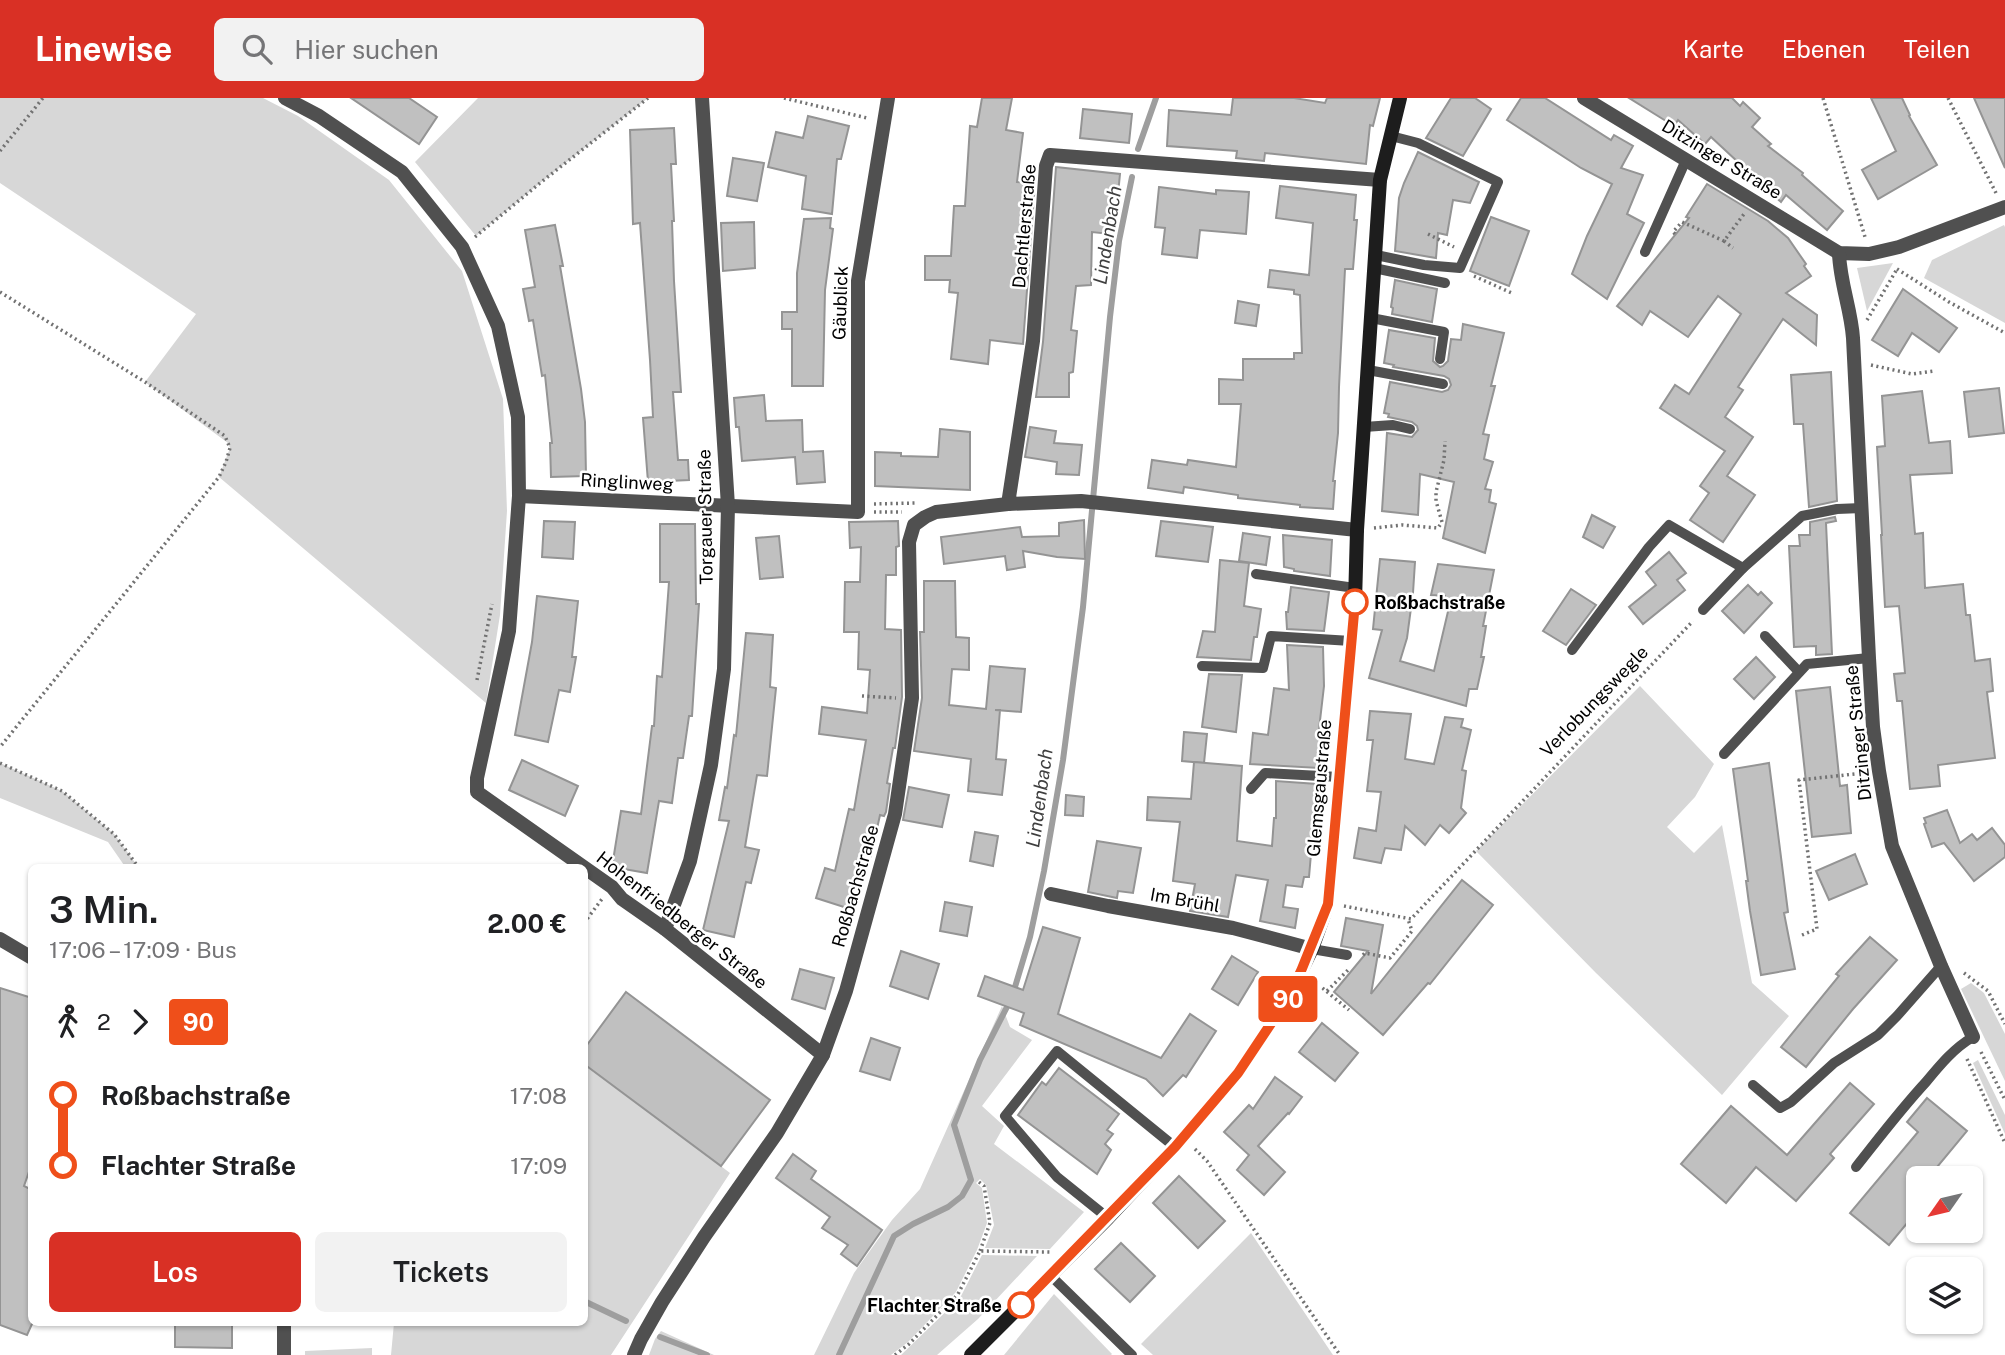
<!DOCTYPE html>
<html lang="de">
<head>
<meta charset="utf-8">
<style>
  body { margin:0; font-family:"Public Sans",sans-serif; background:#f2f2f2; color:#202124; height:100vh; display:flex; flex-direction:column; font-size:26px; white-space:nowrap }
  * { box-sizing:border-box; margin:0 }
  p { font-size:23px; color:#757577 }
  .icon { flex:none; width:38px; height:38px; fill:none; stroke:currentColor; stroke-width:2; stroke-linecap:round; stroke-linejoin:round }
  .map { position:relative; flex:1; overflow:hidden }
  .drawer { position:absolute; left:28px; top:766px; width:560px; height:462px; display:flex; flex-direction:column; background:#fff; border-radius:10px; box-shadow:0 2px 5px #0004 }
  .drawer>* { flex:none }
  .badge { padding:0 14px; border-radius:5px; font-size:24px; line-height:46px }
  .needle { width:46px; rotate:236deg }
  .fabs { position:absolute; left:1906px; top:1068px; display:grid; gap:14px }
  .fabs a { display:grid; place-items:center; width:77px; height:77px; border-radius:10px; background:#fff; box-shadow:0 2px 5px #0004; font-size:35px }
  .map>.badge { position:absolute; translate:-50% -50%; box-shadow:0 0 0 4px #fff }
  .legs { display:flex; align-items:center; gap:10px; height:77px; padding:0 21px; font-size:23px }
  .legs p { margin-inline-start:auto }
  .headline { display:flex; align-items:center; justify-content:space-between; height:119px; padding:0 21px }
  h1 { font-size:38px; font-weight:600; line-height:52px }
  .primary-button { display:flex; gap:14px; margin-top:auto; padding:14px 21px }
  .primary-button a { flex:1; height:80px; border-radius:10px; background:#d93025; color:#fff; font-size:28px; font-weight:600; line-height:80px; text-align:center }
  .primary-button a+a { background:#f2f2f2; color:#202124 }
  ul { padding:0 21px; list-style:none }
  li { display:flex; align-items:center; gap:24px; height:70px; font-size:26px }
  li i { display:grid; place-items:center; width:10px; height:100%; margin:0 9px; background:currentColor }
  li i::after { content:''; width:18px; height:18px; margin:-9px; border:5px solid; border-radius:50%; background:#fff }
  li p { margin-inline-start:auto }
  li:first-child i { background:linear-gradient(#0000 50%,currentColor 0) }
  li:last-child i { background:linear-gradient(currentColor 50%,#0000 0) }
  header { display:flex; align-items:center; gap:42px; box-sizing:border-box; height:98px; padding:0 35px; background:#d93025; color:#fff }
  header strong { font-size:33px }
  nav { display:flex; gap:38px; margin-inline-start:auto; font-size:24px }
  .search { width:490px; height:63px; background:#f2f2f2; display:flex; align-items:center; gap:18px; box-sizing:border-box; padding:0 24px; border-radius:10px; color:#757577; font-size:26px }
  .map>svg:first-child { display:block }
</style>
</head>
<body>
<header>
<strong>Linewise</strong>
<div class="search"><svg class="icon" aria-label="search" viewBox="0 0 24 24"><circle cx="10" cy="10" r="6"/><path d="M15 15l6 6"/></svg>Hier suchen</div>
<nav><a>Karte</a><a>Ebenen</a><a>Teilen</a></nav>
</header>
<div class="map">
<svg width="2005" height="1257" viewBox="0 0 2005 1257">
  <rect width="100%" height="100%" fill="#fff"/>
  <g fill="#d7d7d7">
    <path d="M0 0H263L298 18 389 82 462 173 503 301 507 413 500 517 486 605 219 379 230 350 228 345 145 284 196 216 0 85Z"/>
    <path d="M478 0H648L540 85 476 138 415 64Z"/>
    <path d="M2004 127 2005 129V225L1924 180 1932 162Z"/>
    <path d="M1893 165 1867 213 1857 170Z"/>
    <path d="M1640 588 1714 666 1695 699 1667 729 1694 755 1722 727 1752 885 1789 918 1722 997 1596 875 1476 753Z"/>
    <path d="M0 665 62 693 114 736 139 770H126L108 744 0 700Z"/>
    <path d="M1971 885 1984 895 2005 936V983L1961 891Z"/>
    <path d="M1002 908 1010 929 1032 942 982 1008 1004 1028 994 1046 1084 1114 1050 1151 985 1150 994 1127 986 1087 980 1081 976 1085 982 1090 987 1125 977 1152 956 1194 908 1244 891 1257H814L854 1175 892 1122 920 1091Z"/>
    <path d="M1978 962 2005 1017V1036L1973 965Z"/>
    <path d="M585 965 730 1075 611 1257H391L394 1225H584Z"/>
    <path d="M1251 1135 1333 1257H1153L1141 1246Z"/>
    <path d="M982 1157 1037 1158 978 1221 937 1257H901L960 1200Z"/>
    <path d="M1054 1196 1112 1256 1111 1257H1004Z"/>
    <path d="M661 1233 714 1257H649L655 1241Z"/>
    <path d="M372 1250V1257H305V1253Z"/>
  </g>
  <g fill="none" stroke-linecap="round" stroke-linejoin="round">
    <g stroke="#9e9e9e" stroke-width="6">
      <path d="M1138 51 1156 0"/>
      <path d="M584 1203 626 1223"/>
      <path d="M660 1239 707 1257"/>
      <path d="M839 1257 894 1138 913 1126 948 1109 962 1098 971 1082 954 1027 980 962 1012 899 1030 839 1044 773 1063 662 1083 509 1110 219 1119 143 1132 79"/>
    </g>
  </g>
  <g fill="#c0c0c0" stroke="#949494" stroke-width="2">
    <path d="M351 0H409L437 19 419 46Z"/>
    <path d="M982 0H1012L1006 32 1023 35 1017 84 1035 85 1023 246 990 242 988 266 951 261 958 195 949 194 950 182H925V158H951L954 108H965L970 28 977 29Z"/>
    <path d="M1233 0H1294L1325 5 1327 0H1380L1373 28 1370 27 1366 66 1265 55 1264 63 1236 60 1237 53 1167 48 1169 12 1231 17Z"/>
    <path d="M1451 0H1475L1491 11 1463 58 1426 40Z"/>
    <path d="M1521 0H1545L1611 42 1614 37 1633 48 1621 70 1643 77 1627 116 1644 125 1607 201 1572 176 1587 138 1612 86 1581 70 1507 22Z"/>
    <path d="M1629 0H1732L1740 8 1743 4 1760 20 1752 29 1771 46 1768 48 1803 75 1802 77 1843 113 1827 132 1786 97 1781 104 1711 39 1705 46 1678 22 1674 28Z"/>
    <path d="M1871 0H1902L1910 17 1909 18 1937 67 1878 101 1862 72 1896 53Z"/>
    <path d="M1974 0H2005V70Z"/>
    <path d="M1083 11 1132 16 1129 45 1080 40Z"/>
    <path d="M808 18 849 28 841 61H837L832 116 802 111 806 78 768 69 776 34 803 40Z"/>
    <path d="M674 30 676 66H671L674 123H672L674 183 681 294H673L678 362H688L689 382 648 384 643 320 653 319 650 262 640 125 633 126 630 32Z"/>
    <path d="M1418 54 1479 84 1470 105 1453 102 1447 137 1438 135 1436 160 1395 153 1399 100 1404 85Z"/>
    <path d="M733 60 764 65 757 103 727 98Z"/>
    <path d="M1056 69 1120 76 1118 96H1113L1110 136 1092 134 1091 187 1076 188 1071 232 1077 233 1073 274 1069 275V299H1036L1043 244Z"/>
    <path d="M1707 86 1768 123 1788 140 1806 166 1804 168 1811 178 1786 195 1817 217 1816 247 1783 221 1738 289 1743 292 1725 319 1753 339 1727 378 1755 397 1723 444 1690 422 1709 395 1700 388 1725 353 1660 310 1675 287 1689 296 1741 216 1718 198 1688 239 1650 213 1642 227 1617 208 1689 120 1686 119Z"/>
    <path d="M1280 88 1356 97 1354 122H1357L1353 171H1345L1339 289 1338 335 1333 383H1335L1333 411 1300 409V407L1238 400V397L1184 389 1183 395 1148 390 1152 362 1187 367 1188 362 1236 369 1241 306H1219V281L1243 282V261H1294V255H1302L1300 197 1294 196V192L1268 189 1270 172 1309 177 1313 125 1276 120Z"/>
    <path d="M1159 89 1216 96V92L1249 94 1246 136 1200 132 1197 160 1162 156 1165 130 1155 129Z"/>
    <path d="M1491 119 1529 133 1509 188 1470 173Z"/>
    <path d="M831 120 830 130 833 131 825 192 823 288H792V231H782V214H797V175L804 121Z"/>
    <path d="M754 124 755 170 723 173 721 125Z"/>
    <path d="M555 127 563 168H560L581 291 585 324 586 378 551 379 550 345H552L545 277 542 278 533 222 529 223 523 191 535 189 525 132Z"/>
    <path d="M1395 182 1437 191 1432 224 1392 216 1393 210 1391 209Z"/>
    <path d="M1903 191 1957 230 1939 254 1912 235 1898 258 1872 242Z"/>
    <path d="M1238 203 1259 207 1256 228 1235 225Z"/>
    <path d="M1463 226 1504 235 1491 288H1495L1483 336 1489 337 1484 361 1493 364 1485 391 1491 392 1489 404 1496 406 1485 455 1443 440 1454 384 1420 376 1418 417 1382 413 1387 335 1412 339 1418 332 1417 328 1412 324 1388 319 1389 316 1384 315 1390 284 1442 294 1448 292 1451 287 1449 281 1444 278 1393 269 1394 267 1384 265 1389 232 1435 240 1433 263 1440 269 1443 268 1448 263 1451 241 1461 242Z"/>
    <path d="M1831 274 1837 403 1809 409 1803 326H1794L1791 277Z"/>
    <path d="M1999 290 2004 335 1969 339 1964 294Z"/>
    <path d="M1922 293 1929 345 1950 343 1952 375 1910 377 1915 436 1923 435 1925 490 1963 486 1966 517H1970L1975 563 1990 561 1993 593 1987 594 1995 660 1938 667 1940 688 1910 691 1902 603H1897L1894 576 1905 575 1899 508 1885 509 1881 437H1882L1877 349 1885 348 1882 298Z"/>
    <path d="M764 297 766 323 802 322 803 354 823 353 825 384 797 386 795 359 742 363 739 329H736L734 300Z"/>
    <path d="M1030 329 1056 333 1054 345 1082 347 1079 377 1056 376 1057 364 1025 359Z"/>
    <path d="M940 331 970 334V392L875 388V354L901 355V358L938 359Z"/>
    <path d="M1592 417 1615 429 1603 450 1583 439Z"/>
    <path d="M1835 419 1836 423 1826 425 1832 556 1816 557V548L1794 549 1789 448H1800L1799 437H1810V424Z"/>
    <path d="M1084 422 1085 461 1057 459 1023 453 1025 469 1007 472 1005 458 944 466 941 439 1020 429 1022 439 1059 438V425Z"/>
    <path d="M544 423 575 424 573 461 542 459Z"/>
    <path d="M898 423 899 448 896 449V477H886L885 531 901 532 902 599 895 650H893L887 685 890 686 886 714 884 718 880 717 871 758 863 756 847 810 816 800 825 770 835 773 849 711 854 712 866 642 819 636 822 609 867 615 870 572 858 571 859 534H844L845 484H860L861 449 850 450 849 424Z"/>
    <path d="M1161 423 1213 429 1208 464 1156 458Z"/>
    <path d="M660 426H695L696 506H699L692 618H689L683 660H678L672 705 659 703 647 775 612 769 621 713 641 716 652 628H654L657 578 662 579 669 484H660Z"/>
    <path d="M1243 435 1270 439 1266 467 1239 463Z"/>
    <path d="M1283 437 1332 442 1330 478 1294 473V471L1284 469Z"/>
    <path d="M779 438 783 479 760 481 756 440Z"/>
    <path d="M1669 454 1686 475 1677 482 1685 492 1643 526 1629 509 1656 487 1646 474Z"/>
    <path d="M1380 461 1415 464 1413 495 1407 540 1400 563 1434 573 1450 505 1444 504 1445 498 1431 497 1438 466 1494 472 1483 528H1486L1481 559H1484L1477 591H1469L1466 608 1369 580 1382 532 1373 531Z"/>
    <path d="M1220 462 1249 465 1244 508 1261 511 1257 539H1254L1251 562 1197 559 1203 533 1215 534Z"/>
    <path d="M924 483H955L956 539 969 540V572L952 571 949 607 986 611 990 568 1025 571 1021 614 995 612H1000L996 661 1006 662 1002 697 968 693 971 661 914 653 922 600 920 534H924Z"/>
    <path d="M1748 487 1758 497 1761 494 1772 505 1744 535 1722 513Z"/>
    <path d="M1291 489 1329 494 1324 533 1287 531 1286 514H1288Z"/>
    <path d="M1571 491 1596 507 1566 547 1543 533Z"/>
    <path d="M537 498 578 503 572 559H576L570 594 559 592 548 644 515 637 532 544Z"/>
    <path d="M746 535 773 537 770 589 776 590 767 678 757 677 745 749 759 752 751 785 746 784 734 839 703 832 729 723 719 722 725 689 727 690 734 637 736 638Z"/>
    <path d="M1287 547 1323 549 1324 588 1318 640H1321L1319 670 1250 666 1253 635 1268 637 1274 590 1289 592Z"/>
    <path d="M1756 559 1775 579 1754 601 1734 581Z"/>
    <path d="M1209 576 1242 577 1236 634 1202 629Z"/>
    <path d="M1830 589 1840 688 1847 687 1851 735 1812 739 1796 593Z"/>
    <path d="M1370 613 1411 616 1405 661 1434 666 1445 619 1463 621 1461 629 1471 632 1462 672 1466 673 1461 710 1466 715 1449 735 1440 727 1425 747 1405 728 1401 752 1385 750 1381 765 1354 760 1359 730 1376 733 1381 694 1367 693 1373 642H1367Z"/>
    <path d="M1184 634 1207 636 1204 665 1182 663Z"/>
    <path d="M522 662 578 688 565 718 509 692Z"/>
    <path d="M1194 664 1242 668 1237 743 1272 748 1274 720H1276V683L1317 686 1309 779H1304L1302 789 1286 787 1283 809 1298 811 1295 830 1260 823 1268 782 1236 777 1228 819 1190 813 1195 786 1173 783 1180 724 1147 722 1148 699 1191 701Z"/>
    <path d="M1769 665 1788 814 1784 815 1795 871 1761 877 1750 813 1746 783H1748L1733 671Z"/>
    <path d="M909 689 949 697 942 729 903 722Z"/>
    <path d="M1066 697 1084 699 1083 718 1065 717Z"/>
    <path d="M1947 712 1960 745 1972 736 1977 742 1992 730 2005 747V759L1974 783 1944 745 1932 749 1924 726 1926 725 1924 720Z"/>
    <path d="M975 734 998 738 993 768 970 763Z"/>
    <path d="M1097 743 1141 750 1133 795 1118 793 1117 800 1088 794Z"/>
    <path d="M1855 756 1867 786 1829 802 1816 773Z"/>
    <path d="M1462 782 1493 807 1430 886 1428 885 1383 937 1334 894 1368 853 1341 848 1346 820 1383 827 1371 896Z"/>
    <path d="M945 804 972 809 967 838 940 833Z"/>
    <path d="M1043 829 1080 840 1058 916 1161 960 1190 916 1216 933 1186 979 1183 977 1163 998 1146 981 1020 927 1024 915 978 898 985 878 1023 892Z"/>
    <path d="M1870 839 1897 862 1853 911 1806 969 1781 949 1839 878 1836 876Z"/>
    <path d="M901 853 939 866 928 901 890 888Z"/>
    <path d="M1232 858 1258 874 1238 907 1212 891Z"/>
    <path d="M800 871 834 880 825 911 792 901Z"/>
    <path d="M0 890 32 900V1065L24 1088 32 1092V1226L27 1237 0 1227Z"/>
    <path d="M626 894 770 1002 721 1068 584 966V951Z"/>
    <path d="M1322 925 1358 955 1335 983 1299 954Z"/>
    <path d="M871 940 900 950 890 982 860 973Z"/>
    <path d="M1059 970 1119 1016 1107 1032 1113 1036 1105 1046 1111 1052 1097 1076 1018 1017 1042 984 1046 987Z"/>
    <path d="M1275 979 1302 999 1289 1016 1288 1015 1258 1048 1285 1074 1264 1097 1237 1072 1249 1057 1224 1034 1249 1007 1253 1011Z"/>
    <path d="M1850 985 1874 1006 1830 1056 1834 1060 1796 1103 1756 1069 1726 1105 1681 1066 1731 1008 1787 1057Z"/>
    <path d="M1927 1000 1967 1033 1928 1080H1918V1112L1889 1147 1850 1115 1918 1034 1907 1024Z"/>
    <path d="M793 1056 816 1073 811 1081 882 1132 857 1168 841 1156 848 1147 822 1130 830 1119 776 1080Z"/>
    <path d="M1179 1078 1225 1123 1198 1150 1153 1105Z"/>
    <path d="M1121 1145 1155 1178 1130 1204 1095 1171Z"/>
    <path d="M175 1225H232V1250L175 1249Z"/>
  </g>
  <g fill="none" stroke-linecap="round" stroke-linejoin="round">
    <g stroke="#727272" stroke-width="3.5" stroke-dasharray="2 3.5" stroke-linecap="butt">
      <path d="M784 0 867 20"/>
      <path d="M1823 0 1865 139"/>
      <path d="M1948 0 1996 95"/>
      <path d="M0 53 43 0"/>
      <path d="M1428 136 1454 149"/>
      <path d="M1675 136 1673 134 1682 124 1724 143 1744 116"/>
      <path d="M475 139 540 85 648 0"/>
      <path d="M1724 143 1733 150"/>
      <path d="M1897 171 1949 204 2005 235"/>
      <path d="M1474 178 1514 196"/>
      <path d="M0 194 145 284 225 338 230 350 226 364 219 379 0 649"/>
      <path d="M1867 222 1897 171"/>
      <path d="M1871 267 1912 276 1934 273"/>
      <path d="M874 406 916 405"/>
      <path d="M874 414H902"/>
      <path d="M1374 430 1402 427 1438 430 1442 424 1436 403V394L1444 362 1445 343"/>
      <path d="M477 582 492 506"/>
      <path d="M862 598 896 600"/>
      <path d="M0 665 62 693 114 736 139 770"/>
      <path d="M1344 808 1411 821 1693 523"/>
      <path d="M584 825 602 801"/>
      <path d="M1802 837 1817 831 1799 682 1864 675"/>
      <path d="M1363 857 1365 855 1390 860 1412 833 1408 821"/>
      <path d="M1964 875 1988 893 2005 926"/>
      <path d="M1314 883 1349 912"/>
      <path d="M1327 893 1348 872"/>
      <path d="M1981 954 2005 1002"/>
      <path d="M1967 961 2005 1045"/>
      <path d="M1195 1051 1207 1063 1340 1257"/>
      <path d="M979 1084 984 1088 990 1125 980 1153"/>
      <path d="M895 1257 909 1246 958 1196 980 1153 1050 1154"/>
    </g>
    <g stroke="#505050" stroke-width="10">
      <path d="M1645 154 1686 62"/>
      <path d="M1376 157 1424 167 1460 170 1498 84 1418 45 1391 38"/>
      <path d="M1374 170 1445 185"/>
      <path d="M1371 220 1444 234 1440 261"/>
      <path d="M1368 272 1443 286"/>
      <path d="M1364 329 1393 327 1410 331"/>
      <path d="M1256 476 1355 490"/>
      <path d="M1703 512 1743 470 1802 418 1837 411 1862 410"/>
      <path d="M1765 538 1799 574"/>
      <path d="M1572 552 1649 449 1669 427 1743 470"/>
      <path d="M1202 568 1263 570 1271 538 1351 543"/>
      <path d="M1724 656 1807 566 1869 560"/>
      <path d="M1251 691 1265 675 1339 679"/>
      <path d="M1312 851 1347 857"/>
      <path d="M1753 987 1780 1010 1791 1004 1834 965 1878 937 1897 918 1941 868"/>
      <path d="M1856 1069C1879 1040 1901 1011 1926 984 1940 967 1954 950 1973 939"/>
      <path d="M1108 1120 1057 1079 1005 1018 1057 953 1175 1049"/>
      <path d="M1050 1177 1132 1257"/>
    </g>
    <g stroke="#505050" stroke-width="14">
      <path d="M285 0 319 18 402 74 462 149 498 228 518 319 519 398 509 533 477 680V694L612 789 622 801 665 831 823 957"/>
      <path d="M1584 0 1839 155 1869 156 1899 149 2005 109"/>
      <path d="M1839 155C1840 185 1851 211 1853 240L1869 560 1873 629 1879 673 1892 748 1941 868 1973 939"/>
      <path d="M519 398 858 414V183L888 0"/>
      <path d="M1008 406 1033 243 1046 68 1050 57 1380 82"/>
      <path d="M1051 796 1108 808 1233 830 1312 851"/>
      <path d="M665 831 690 763 711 667 724 571 728 408 702 0"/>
      <path d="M0 841 32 860"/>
      <path d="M284 1225V1257"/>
      <path d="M634 1257 641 1241 662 1204 704 1139 777 1035 823 957 846 893 895 716 912 600 909 444 914 427 925 419 936 414 1008 406 1081 403 1357 432"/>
    </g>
    <path stroke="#1d1d1d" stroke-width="14" d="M971 1257 1108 1120 1183 1040 1238 975 1288 900 1312 851 1328 806 1355 504 1357 432 1380 82 1400 0"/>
  </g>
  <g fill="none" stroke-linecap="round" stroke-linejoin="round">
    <defs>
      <path id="line-1" d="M1021 1207 1175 1049 1238 975 1288 900 1301 873 1328 806 1355 504"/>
    </defs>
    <use href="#line-1" stroke="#fff" stroke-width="16"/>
    <use href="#line-1" stroke="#ef4f1a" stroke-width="10"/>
  </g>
  <g fill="#fff" stroke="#ef4f1a" stroke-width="3.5">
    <circle cx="1355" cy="504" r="12"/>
    <circle cx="1021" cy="1207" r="12"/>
  </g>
  <g text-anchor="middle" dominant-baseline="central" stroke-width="5" stroke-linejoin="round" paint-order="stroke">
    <g font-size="18" fill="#000" stroke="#fff">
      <text transform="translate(1722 61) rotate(31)">Ditzinger Straße</text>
      <text transform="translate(1024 128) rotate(-85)">Dachtlerstraße</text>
      <text transform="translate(840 205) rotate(-88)">Gäublick</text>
      <text transform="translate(627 384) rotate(3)">Ringlinweg</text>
      <text transform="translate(705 419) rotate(-91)">Torgauer Straße</text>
      <text transform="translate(1594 603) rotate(-46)">Verlobungswegle</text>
      <text transform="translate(1858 635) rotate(-96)">Ditzinger Straße</text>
      <text transform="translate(1319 690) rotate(-85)">Glemsgaustraße</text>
      <text transform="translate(855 788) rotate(-74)">Roßbachstraße</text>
      <text transform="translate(1185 802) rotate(10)">Im Brühl</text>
      <text transform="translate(682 822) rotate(38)">Hohenfriedberger Straße</text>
    </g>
    <g font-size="18" font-weight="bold" fill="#000" stroke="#fff" text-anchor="start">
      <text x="1374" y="504">Roßbachstraße</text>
      <text x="1002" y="1207" text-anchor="end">Flachter Straße</text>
    </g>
    <g font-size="19" font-style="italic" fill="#3f3f3f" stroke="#fff">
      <text transform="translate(1107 137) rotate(-81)">Lindenbach</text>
      <text transform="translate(1039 700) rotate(-82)">Lindenbach</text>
    </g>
  </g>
</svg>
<div class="fabs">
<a><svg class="needle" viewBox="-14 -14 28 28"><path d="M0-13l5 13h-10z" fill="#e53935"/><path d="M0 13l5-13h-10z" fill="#757577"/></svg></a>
<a><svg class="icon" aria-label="layers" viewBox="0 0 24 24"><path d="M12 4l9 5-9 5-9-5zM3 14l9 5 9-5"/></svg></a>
</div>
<b class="badge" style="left:1288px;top:901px;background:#ef4f1a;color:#fff">90</b>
<section class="drawer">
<div class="headline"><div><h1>3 Min.</h1><p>17:06 – 17:09 · Bus</p></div><b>2.00 €</b></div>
<div class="legs"><svg class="icon" aria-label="walk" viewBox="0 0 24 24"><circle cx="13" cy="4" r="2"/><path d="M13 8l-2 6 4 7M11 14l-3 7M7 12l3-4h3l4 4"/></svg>2<svg class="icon" aria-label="forward" viewBox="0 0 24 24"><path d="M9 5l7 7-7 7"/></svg><b class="badge" style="background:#ef4f1a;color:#fff">90</b></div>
<ul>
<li><i style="color:#ef4f1a"></i><b>Roßbachstraße</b><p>17:08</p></li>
<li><i style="color:#ef4f1a"></i><b>Flachter Straße</b><p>17:09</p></li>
</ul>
<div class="primary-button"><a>Los</a><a>Tickets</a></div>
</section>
</div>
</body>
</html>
